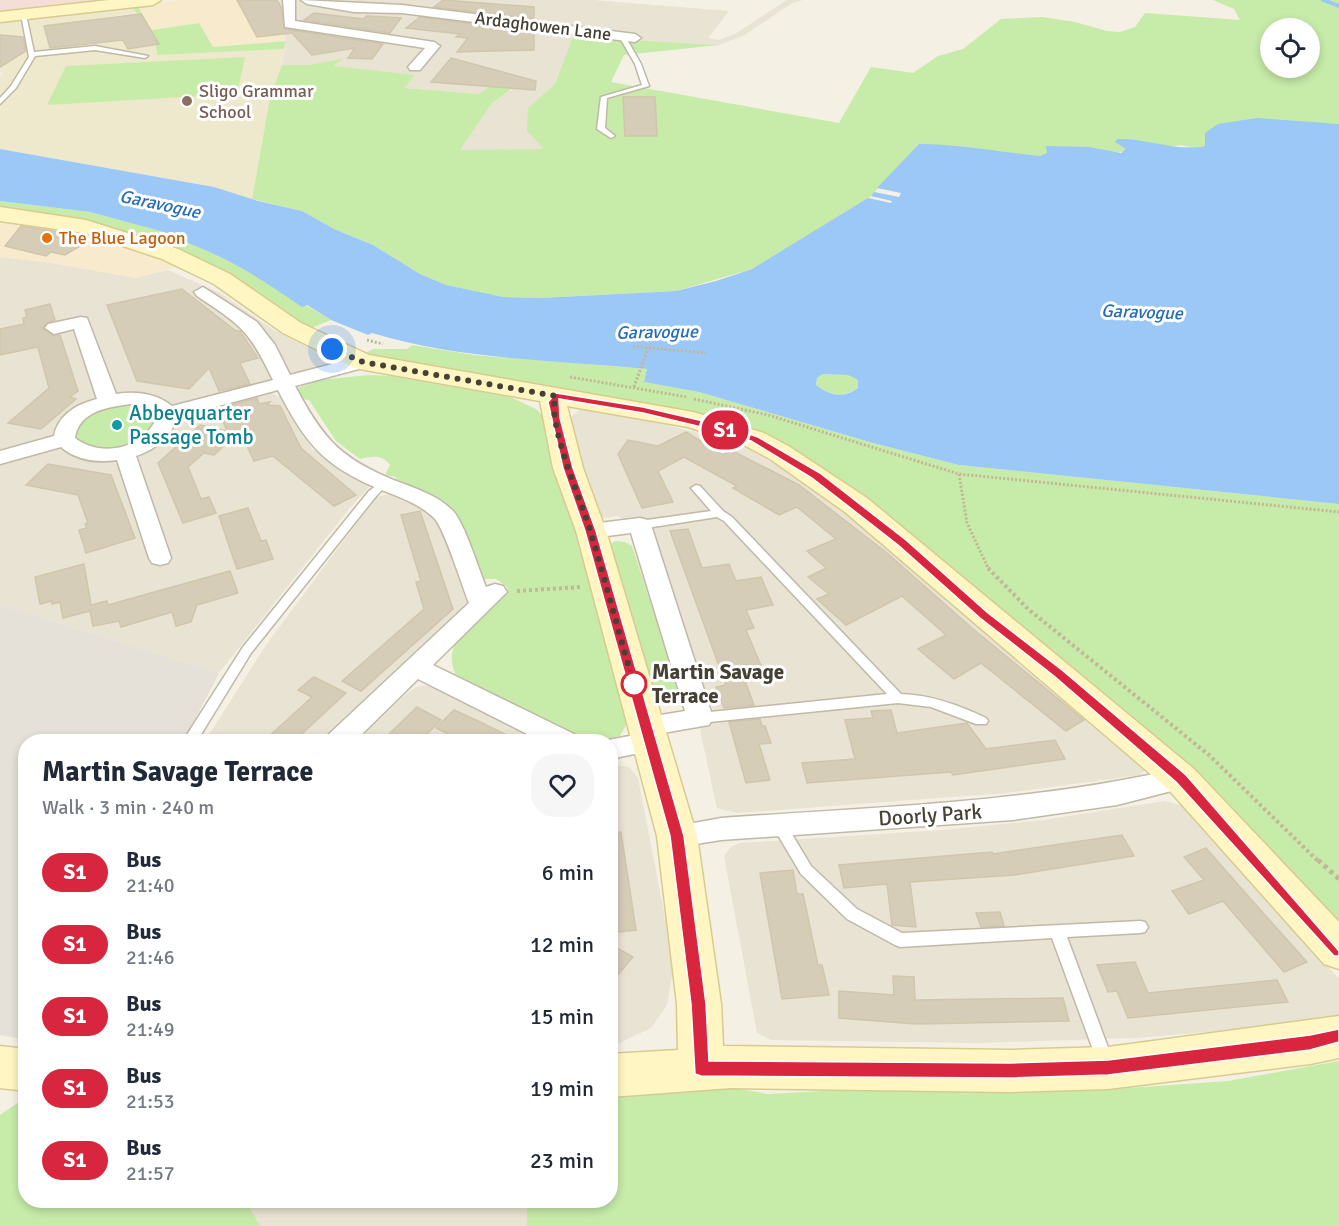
<!DOCTYPE html>
<html lang="en">
<head>
<meta charset="utf-8">
<style>
  body { margin:0; font-family:Signika,sans-serif; background:#f6f6f7; color:#1f2937; height:100vh; display:flex; flex-direction:column; font-size:22px; white-space:nowrap }
  * { box-sizing:border-box; margin:0 }
  p { font-size:20px; color:#747a83 }
  .icon { flex:none; width:33px; height:33px; fill:none; stroke:currentColor; stroke-width:2; stroke-linecap:round; stroke-linejoin:round }
  .map { position:relative; flex:1; overflow:hidden }
  .details { position:absolute; left:18px; top:734px; width:600px; height:474px; display:flex; flex-direction:column; background:#fff; border-radius:24px; box-shadow:0 3px 9px #0003 }
  .details>* { flex:none }
  .badge { padding:0 12px; border-radius:20px; font-size:21px; line-height:39px }
  .controls { position:absolute; left:1260px; top:18px; display:grid; gap:12px }
  .controls a { display:grid; place-items:center; width:60px; height:60px; border-radius:50%; background:#fff; box-shadow:0 3px 9px #0003; font-size:30px }
  .you { position:absolute; width:30px; height:30px; margin:-15px; border:4px solid #fff; border-radius:50%; background:#1a73e8; box-shadow:0 0 0 9px #1a73e833 }
  .map>.badge { position:absolute; translate:-50% -50%; box-shadow:0 0 0 3px #fff }
  .round { display:grid; place-items:center; flex:none; width:63px; height:63px; border-radius:24px; background:#f6f6f7 }
  .headline { display:flex; align-items:center; justify-content:space-between; height:102px; padding:0 24px }
  h1 { font-size:28px; font-weight:700; line-height:45px }
  ul { padding:0; list-style:none }
  li { display:flex; align-items:center; gap:18px; height:72px; padding:0 24px }
  li div { flex:1 }
  li b { display:block; font-size:22px }
  li em { font-style:normal }
  li .badge { min-width:66px; font-weight:700; text-align:center }
  .map>svg:first-child { display:block }
</style>
</head>
<body>
<div class="map">
<svg width="1339" height="1226" viewBox="0 0 1339 1226">
  <rect width="100%" height="100%" fill="#f4f0e4"/>
  <g fill="#e8e3d2">
    <path d="M278 0H593L729 11 708 38 719 40 735 34 787 0H803L792 3 743 36 719 45 629 40 574 34 555 84 528 108 545 149 459 151 492 103 513 89 493 83 479 94 403 88 414 76 332 66 340 60 308 65H282L286 41Z"/>
    <path d="M0 257 52 263 135 278 168 270 220 293 275 331 331 358 329 363 320 367 264 382 274 395 282 397 312 449 370 486 349 509 219 673 0 605Z"/>
    <path d="M581 409 598 410 732 440 813 485 1142 759 1145 770 1140 775 1006 793 737 813 717 808 700 730 707 723 717 721 644 519 624 521 618 516 596 519 568 419Z"/>
    <path d="M392 493 438 512 469 604 322 741H205L266 645 341 544 377 497Z"/>
    <path d="M427 685 439 689 542 741H357L405 695 416 687Z"/>
    <path d="M610 764 629 767 638 778 674 964 667 1005 651 1028 611 1047Z"/>
    <path d="M1165 801 1184 806 1339 979V1015L1242 1029 1136 1038 976 1043 771 1040 757 1033 724 856 731 847 740 843 942 830 1043 820Z"/>
    <path d="M245 1200H527V1226H260Z"/>
  </g>
  <g fill="#f8eacd">
    <path d="M178 0H278L286 41 213 47 198 23 152 30 137 5Z"/>
    <path d="M0 220 68 230 179 266 135 278 52 263 0 257Z"/>
  </g>
  <path fill="#e5e1d9" d="M0 605 219 673 184 741H26V1033L22 1039 0 1035Z"/>
  <path fill="#eee8cd" fill-rule="evenodd" d="M131 6 154 35 157 55 284 49 282 67 270 98 252 199 214 187 0 149V77L3 72H0V66L18 56 0 35V21L82 14ZM122 15 128 39 107 42 102 34 87 28 84 21Z"/>
  <path fill="#f5ded6" d="M0 0H124L0 13Z"/>
  <g fill="#c7eba9" fill-rule="evenodd">
    <path d="M1213 0H1339V223L1205 146 1193 148 1181 145 1049 160 919 144 871 196 847 213 752 269 676 291 541 298 503 297 481 293 446 285 420 274 373 245 334 229 302 211 252 199 270 98 282 65H308L343 59 333 66 415 75 404 88 479 94 493 83 513 88 492 103 460 150 544 149 527 131 528 108 555 84 574 34 629 40 719 45 624 55 611 82 839 123 871 67 913 73 938 56 963 49 1001 19 1042 17 1075 22 1107 31 1120 32 1135 27 1145 13 1240 20 1234 9ZM1270 28H1310V68H1270Z"/>
    <path d="M137 5 152 30 199 23 213 47 286 41 284 49 157 55 154 35 131 6Z"/>
    <path d="M245 57 237 94 47 105 66 66Z"/>
    <path d="M0 201 90 212 176 235 173 237 211 250 331 320 309 329 198 260 0 211Z"/>
    <path d="M412 345 474 355 647 369 644 382 699 392 873 443 959 465 1339 504V933L784 446 362 355 373 349H407Z"/>
    <path d="M823 374 848 375 858 380V388C844 398 829 395 816 385L817 378Z"/>
    <path d="M369 375 390 376 510 397 536 409 546 419 631 716 620 736 595 741 574 735 456 675C438 639 482 613 508 591L507 587 496 579H476L457 517H451L396 485V477L385 475 390 465C383 454 371 456 360 459L336 441 309 400 300 399 295 389 320 380Z"/>
    <path d="M129 403 153 408 159 416 151 435C120 449 105 459 73 438 83 408 102 410 129 403Z"/>
    <path d="M616 541 625 542 632 546 680 692 670 701H655L607 545Z"/>
    <path d="M1339 1061V1226H527V1200H610L611 1092 717 1085 768 1094 861 1089 1101 1090 1228 1081Z"/>
    <path d="M25 1098 26 1200H245L260 1226H0V1115Z"/>
  </g>
  <path fill="#9bc8f6" fill-rule="evenodd" d="M1257 118 1339 124V504L959 465 873 443 699 392 644 382 647 369C555 360 461 360 372 333L368 335 331 320 307 305 302 307C257 276 224 255 172 237L175 235 90 212 0 201V149L214 187 258 201 302 211 334 229 373 245 420 274 446 285 503 297 541 298 676 291 716 281 752 269 868 198 891 203 892 201 871 196 874 192 899 197 901 193 877 188 919 144C960 144 999 152 1040 156L1047 153 1046 146 1089 147 1121 153 1126 149 1115 142 1117 139C1145 138 1178 152 1205 146V133L1218 124ZM823 374 848 375 858 380V388C844 399 829 395 816 385L817 378Z"/>
  <g fill="none" stroke-linecap="round" stroke-linejoin="round">
    <path stroke="#9bc8f6" stroke-width="4" d="M1323 0 1339 6"/>
  </g>
  <g fill="#d6cdb9" stroke="#d1c6ab" stroke-width="1.5">
    <path d="M237 0H277L281 7 285 29 383 44 372 59 348 58 355 48 312 55 292 33 257 37Z"/>
    <path d="M443 0 534 7V19L434 7Z"/>
    <path d="M314 13 363 19 367 16 401 18 390 33 304 20Z"/>
    <path d="M141 14 159 44 128 49 123 40 50 48 44 26Z"/>
    <path d="M420 17 534 32V50L457 52 468 38 456 37 460 34 406 28Z"/>
    <path d="M0 35 23 37 26 51 0 67Z"/>
    <path d="M451 58 536 81 535 90 431 82Z"/>
    <path d="M623 97H655L657 136H625Z"/>
    <path d="M21 226 85 236 79 240 87 242 65 255 51 252 46 256 5 246Z"/>
    <path d="M182 289 236 331H240L258 358 240 363 250 384 219 391 209 368 189 389 137 381 107 305Z"/>
    <path d="M50 304 55 320 46 323 43 328 53 336 60 335 78 391 70 397 76 399 41 429 8 423 49 388 38 347 0 355V329L24 324 23 318 27 317 25 310Z"/>
    <path d="M257 398 259 404 270 402 267 405 280 406 301 448 356 495 334 506 273 456 254 461 240 431 214 455 204 453 188 467 201 499 209 497 216 513 183 523 158 463 200 425 227 431 221 417 229 412 226 406Z"/>
    <path d="M686 432 723 455 731 450 799 485 887 553 973 629 1084 720 1066 731 981 663 954 679 918 649 946 635 902 596 846 625 817 599 829 594 808 577 826 568 807 551 836 539 797 507 779 515 733 488 737 486 684 457 658 471 673 502 642 508 618 454 628 440 658 446Z"/>
    <path d="M48 464 111 475 135 538 86 553 79 530 87 528 85 524 88 523 78 495 26 485Z"/>
    <path d="M248 508 261 541 266 540 273 559 237 569 219 516Z"/>
    <path d="M420 511 453 609 361 691 342 681 424 609 416 582 421 581 401 515Z"/>
    <path d="M688 529 702 568 729 564 736 581 761 577 773 605 746 610 754 628 746 630 765 675 744 678 754 705 724 708 716 687 726 685 670 531Z"/>
    <path d="M84 564 91 605 107 601 108 605 230 571 238 593 197 605 191 622 176 626 172 612 121 627 119 621 93 626 90 611 63 618 60 602 52 604V601L40 604 35 577Z"/>
    <path d="M314 677 346 693 294 741H264L312 697 298 690Z"/>
    <path d="M417 707 441 720 420 741H382Z"/>
    <path d="M454 710 478 721 519 741H462L436 728Z"/>
    <path d="M891 710 897 733 967 723 986 749 1055 740 1065 759 953 775 951 772 807 783 802 763 855 759 845 720 873 718 871 711Z"/>
    <path d="M760 719 762 726H765L771 743 759 744 770 780 746 783 729 722Z"/>
    <path d="M621 832 636 930 610 933V833Z"/>
    <path d="M1122 835 1134 856 1014 875 910 882 916 927 892 925 887 884 844 888 839 865 992 852 993 854Z"/>
    <path d="M1206 848 1248 896 1307 962 1284 972 1223 901 1189 914 1172 891 1204 880 1184 857Z"/>
    <path d="M793 870 797 894H803L818 965H822L829 995 782 999 760 873Z"/>
    <path d="M1000 912 1004 926 981 927 976 913Z"/>
    <path d="M610 944 633 957 610 984Z"/>
    <path d="M1135 962 1148 993 1277 980 1288 1002 1128 1018 1117 991 1108 992 1097 965Z"/>
    <path d="M893 976 914 977 915 1000 1063 998 1069 1021 916 1024 839 1018V991L894 995Z"/>
  </g>
  <g fill="none" stroke-linecap="round" stroke-linejoin="round">
    <defs>
      <g id="lane">
        <path d="M21 14 26 15 34 52 95 46 148 56 145 58 95 50 35 56 16 88 0 104V98L11 86 29 57Z"/>
        <path d="M622 34 625 36 641 64 649 86 607 98 605 128 615 136 611 138 597 129 601 97 642 85 635 64 619 36Z"/>
        <path d="M384 480 388 481 389 483 377 495 251 653 197 741H183L243 647 369 491Z"/>
        <path d="M696 485 700 486 723 511 732 517 901 694C931 695 959 705 986 718L988 721 986 724H976L931 707 898 703 700 723 695 721 693 718 695 715 700 713 887 694 724 521 717 517 640 529 636 527 634 525 636 523 640 521 711 511 691 488Z"/>
        <path d="M779 819 784 821 811 866 857 909 902 933 1140 921 1145 922 1148 927 1145 932 1140 933 1067 937 1113 1061 1111 1066 1105 1069 1099 1066 1052 938 900 947 895 945 847 919 801 874 772 825 774 821Z"/>
      </g>
      <g id="street">
        <path d="M283 0H295V21L434 42 440 46 420 70H410L408 67 425 48 285 27Z"/>
        <path d="M301 0 402 5 635 34 641 38 635 42 402 13 354 12 307 4Z"/>
        <path d="M203 287 257 322 275 345 290 375 363 356 370 358 373 362 370 366 295 386C323 439 340 458 396 481 415 488 439 496 453 511 464 522 479 570 486 587L495 584 503 586 507 592 433 665 574 734 578 741H541L418 679 355 741H325L329 734 469 603C462 586 444 527 434 518 419 503 396 496 377 488 322 465 305 442 278 390L177 417C171 438 156 449 136 456L171 558 168 563 160 565 152 563 149 558 117 460C97 463 76 460 61 447L0 464V451L54 436C58 415 77 404 97 399L74 329 54 334 45 328 48 324 81 317 87 318 116 394C135 391 156 393 172 406L273 380C249 330 242 326 197 296L194 292ZM131 404 144 406 158 414C147 448 102 459 75 438 79 411 108 407 131 404Z"/>
        <path d="M640 518 648 520 651 525 713 718 709 725 657 734 663 742 659 749 610 759V741H603L640 734 633 726 637 719 685 711 631 533 591 538 583 536 580 531 583 526 591 524Z"/>
        <path d="M1181 768 1191 772 1195 779 1191 786 1117 805 1013 820 721 840 677 847 667 844 663 836 667 828 721 818C875 807 1030 803 1181 768Z"/>
      </g>
      <g id="secondary">
        <path d="M109 0H161L153 5 0 22V12Z"/>
        <path d="M0 207 86 220 178 249 230 274 301 323 369 355 693 412 764 433 790 447 867 498 1194 769 1339 922V969L1324 964 1168 789 845 512 770 459 744 445 688 427 567 406 583 468 606 531 697 836 721 1004 723 1046 1010 1050 1108 1047 1339 1016V1058L1310 1064 1108 1089 1010 1092 731 1088 610 1097V1054L678 1050 677 1004 657 836 576 531 553 468 540 401 354 368 283 333 214 284 162 259 84 233 0 221Z"/>
        <path d="M0 1046 26 1049V1091L0 1088Z"/>
      </g>
    </defs>
    <use href="#lane" stroke="#c0b9a6" stroke-width="3"/>
    <use href="#street" stroke="#c0b9a6" stroke-width="3"/>
    <use href="#secondary" stroke="#d7cb90" stroke-width="3"/>
    <g stroke="#c3b796" stroke-width="3" stroke-dasharray="2 2" stroke-linecap="butt">
      <path d="M367 340 383 344"/>
      <path d="M633 346 706 353"/>
      <path d="M570 377 687 397"/>
      <path d="M634 387 648 348"/>
      <path d="M694 399 768 415 959 474 1339 512"/>
      <path d="M959 474 967 523 989 570"/>
    </g>
    <g stroke="#c3b796" stroke-width="4" stroke-dasharray="3 3" stroke-linecap="butt">
      <path d="M988 568 1028 609 1209 755 1319 862"/>
      <path d="M517 591 581 587"/>
    </g>
    <path stroke="#c3b796" stroke-width="5" stroke-dasharray="4 4" stroke-linecap="butt" d="M1318 860 1339 879"/>
    <use href="#lane" fill="#fff" fill-rule="evenodd"/>
    <use href="#street" fill="#fff" fill-rule="evenodd"/>
    <use href="#secondary" fill="#fff6c3" fill-rule="evenodd"/>
  </g>
  <path fill="#d7263d" stroke="#fff" stroke-width="1.5" d="M556 393 643 407 729 427 758 437 820 473 906 540 988 613 1062 670 1186 775 1339 951V956H1334L1176 782 1054 676 980 618 898 545 812 478 751 441 722 432 643 413 559 399 560 418 573 468 596 531 684 836 706 1004 709 1061 1010 1063 1108 1060 1310 1035 1339 1029V1042L1310 1050 1108 1075 1010 1078 701 1076 695 1074 691 1004 670 836 585 531 563 468 548 402Z"/>
  <g fill="none" stroke-linecap="round" stroke-linejoin="round">
    <path stroke="#464134" stroke-width="6" stroke-dasharray="0 10.8" d="M332 349 363 362 556 396C545 419 583 505 591 533 606 583 619 634 634 684"/>
  </g>
  <circle fill="#8d6e63" stroke="#fff" stroke-width="2" cx="187" cy="101" r="6"/>
  <circle fill="#e8710a" stroke="#fff" stroke-width="2" cx="47" cy="238" r="6"/>
  <circle fill="#0f9aa8" stroke="#fff" stroke-width="2" cx="117" cy="425" r="6"/>
  <circle fill="#fff" stroke="#d7263d" stroke-width="3" cx="634" cy="684" r="12"/>
  <g text-anchor="middle" dominant-baseline="central" stroke-width="6" stroke-linejoin="round" paint-order="stroke">
    <g font-size="18" fill="#464134" stroke="#fff">
      <text transform="translate(543 26) rotate(7)">Ardaghowen Lane</text>
    </g>
    <g font-size="18" fill="#785e54" stroke="#fff" text-anchor="start">
      <text x="199" y="91">Sligo Grammar<tspan x="199" dy="21">School</tspan></text>
    </g>
    <g font-size="18" font-style="italic" fill="#256cba" stroke="#fff">
      <text transform="translate(160 204) rotate(12)">Garavogue</text>
      <text transform="translate(1142 312) rotate(2)">Garavogue</text>
      <text transform="translate(657 332) rotate(-1)">Garavogue</text>
    </g>
    <g font-size="18" fill="#c56008" stroke="#fff" text-anchor="start">
      <text x="59" y="238">The Blue Lagoon</text>
    </g>
    <g font-size="21" fill="#0d838f" stroke="#fff" text-anchor="start">
      <text x="129" y="413">Abbeyquarter<tspan x="129" dy="24">Passage Tomb</tspan></text>
    </g>
    <g font-size="21" font-weight="bold" fill="#464134" stroke="#fff" text-anchor="start">
      <text x="652" y="672">Martin Savage<tspan x="652" dy="24">Terrace</tspan></text>
    </g>
    <g font-size="21" fill="#464134" stroke="#fff">
      <text transform="translate(930 815) rotate(-4)">Doorly Park</text>
    </g>
  </g>
</svg>
<div class="controls">
<a><svg class="icon" aria-label="locate" viewBox="0 0 24 24"><circle cx="12" cy="12" r="6"/><path d="M12 2v4M12 18v4M2 12h4M18 12h4"/></svg></a>
</div>
<div class="you" style="left:332px;top:349px"></div>
<b class="badge" style="left:725px;top:430px;background:#d7263d;color:#fff">S1</b>
<section class="details">
<div class="headline"><div><h1>Martin Savage Terrace</h1><p>Walk · 3 min · 240 m</p></div><a class="round"><svg class="icon" aria-label="heart" viewBox="0 0 24 24"><path d="M12 20l-8-8c-3-5 5-10 8-4 3-6 11-1 8 4z"/></svg></a></div>
<ul>
<li><span class="badge" style="background:#d7263d;color:#fff">S1</span><div><b>Bus</b><p>21:40</p></div><em>6 min</em></li>
<li><span class="badge" style="background:#d7263d;color:#fff">S1</span><div><b>Bus</b><p>21:46</p></div><em>12 min</em></li>
<li><span class="badge" style="background:#d7263d;color:#fff">S1</span><div><b>Bus</b><p>21:49</p></div><em>15 min</em></li>
<li><span class="badge" style="background:#d7263d;color:#fff">S1</span><div><b>Bus</b><p>21:53</p></div><em>19 min</em></li>
<li><span class="badge" style="background:#d7263d;color:#fff">S1</span><div><b>Bus</b><p>21:57</p></div><em>23 min</em></li>
</ul>
</section>
</div>
</body>
</html>
